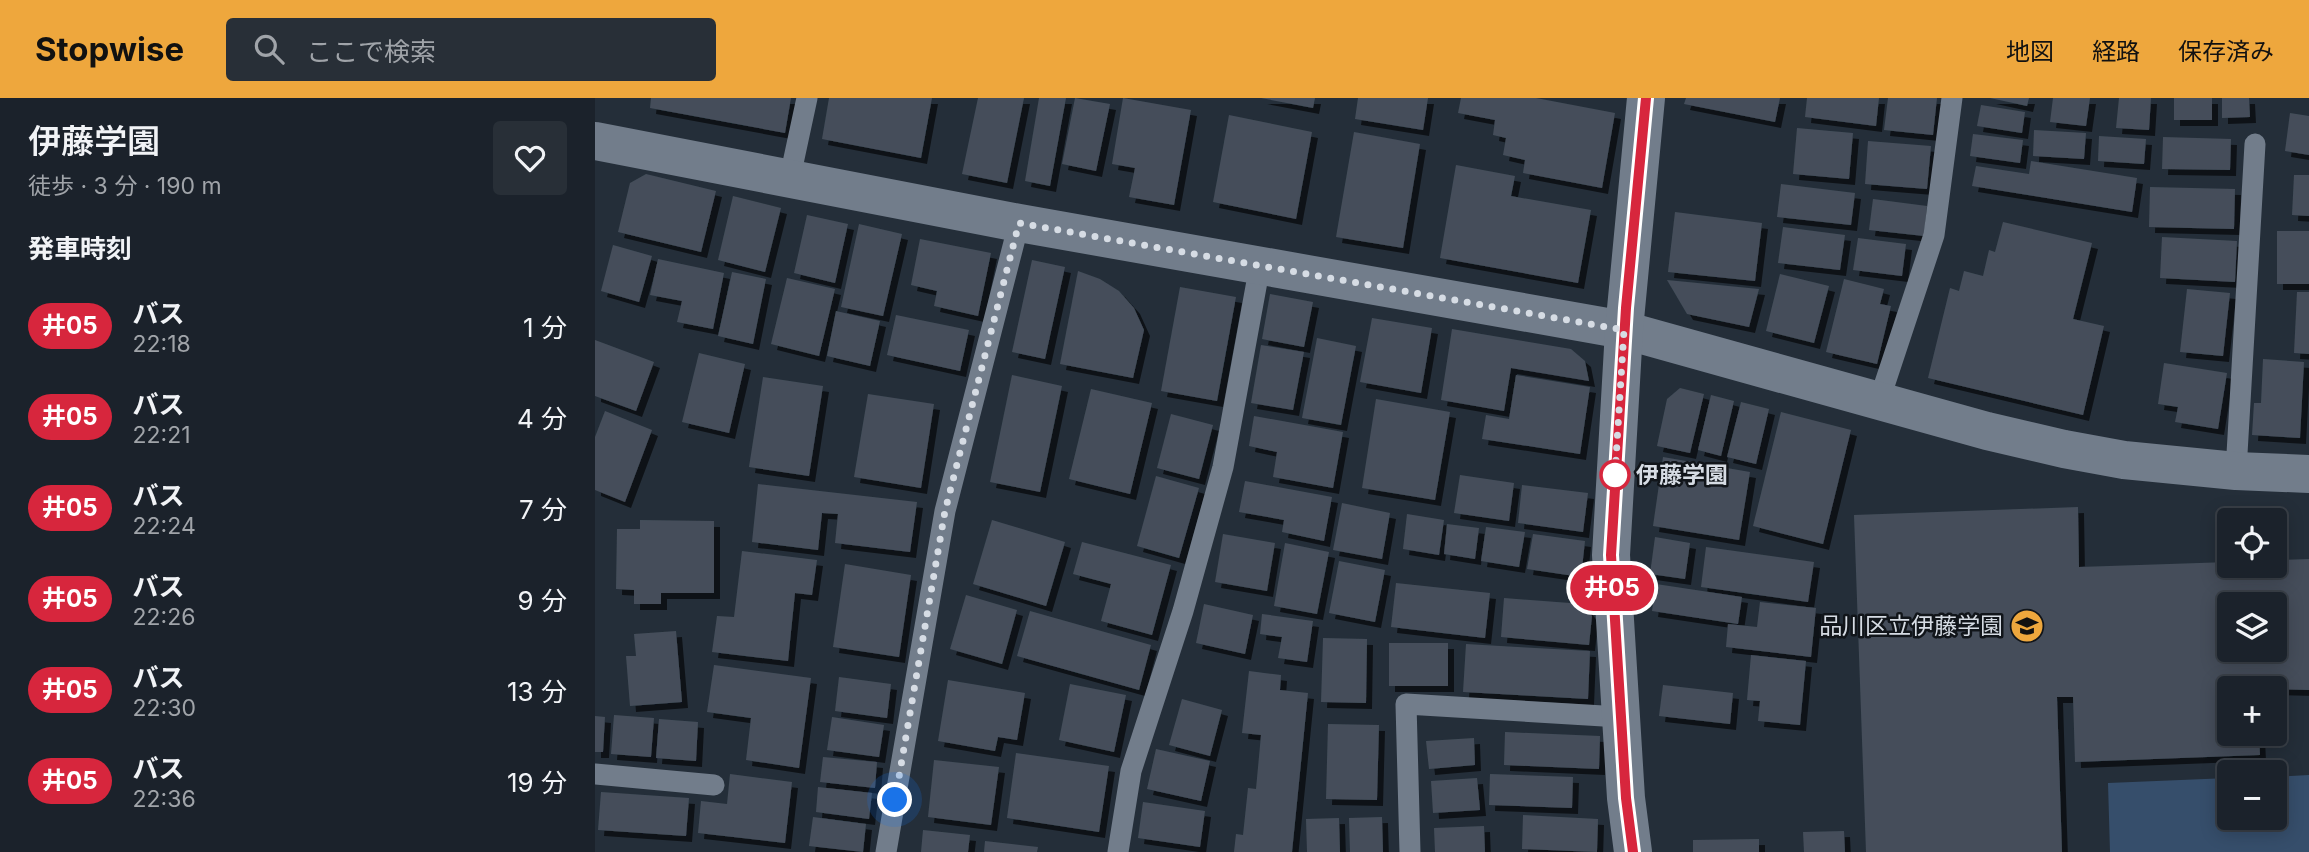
<!DOCTYPE html>
<html lang="ja">
<head>
<meta charset="utf-8">
<style>
  body { margin:0; font-family:Inter,"Noto Sans JP",sans-serif; background:#282f37; color:#f1f3f6; height:100vh; display:flex; flex-direction:column; font-size:26px; white-space:nowrap }
  * { box-sizing:border-box; margin:0 }
  p { font-size:23px; color:#a0a4a9 }
  .icon { flex:none; width:38px; height:38px; fill:none; stroke:currentColor; stroke-width:2; stroke-linecap:round; stroke-linejoin:round }
  .map { position:relative; flex:1; overflow:hidden }
  .sheet { display:flex; flex-direction:column; background:#1b222b; width:595px }
  .sheet>* { flex:none }
  .badge { padding:0 14px; border-radius:23px; font-size:24px; line-height:46px }
  .controls { position:absolute; left:1622px; top:410px; display:grid; gap:14px }
  .controls a { display:grid; place-items:center; width:70px; height:70px; border-radius:7px; background:#1b222b; box-shadow:0 4px 18px #0003,0 0 0 2px #393f47; font-size:35px }
  .you { position:absolute; width:35px; height:35px; margin:-18px; border:5px solid #fff; border-radius:50%; background:#1a73e8; box-shadow:0 0 0 10px #1a73e833 }
  .map>.badge { position:absolute; translate:-50% -50%; box-shadow:0 0 0 4px #fff }
  h2 { padding:0 28px; font-size:26px; line-height:63px }
  .round { display:grid; place-items:center; flex:none; width:74px; height:74px; border-radius:7px; background:#282f37 }
  .summary { display:flex; align-items:center; justify-content:space-between; height:119px; padding:0 28px }
  h1 { font-size:33px; font-weight:600; line-height:52px }
  ul { padding:0; list-style:none }
  li { display:flex; align-items:center; gap:21px; height:91px; padding:0 28px }
  li div { flex:1 }
  li b { display:block; font-size:26px }
  li em { font-style:normal }
  li .badge { min-width:77px; font-weight:700; text-align:center }
  header { display:flex; align-items:center; gap:42px; box-sizing:border-box; height:98px; padding:0 35px; background:#eea73d; color:#111 }
  header strong { font-size:33px }
  nav { display:flex; gap:38px; margin-inline-start:auto; font-size:24px }
  .search { width:490px; height:63px; background:#282f37; display:flex; align-items:center; gap:18px; box-sizing:border-box; padding:0 24px; border-radius:7px; color:#a0a4a9; font-size:26px }
  main { display:flex; flex:1; min-height:0 }
  .map>svg:first-child { display:block }
</style>
</head>
<body>
<header>
<strong>Stopwise</strong>
<div class="search"><svg class="icon" aria-label="search" viewBox="0 0 24 24"><circle cx="10" cy="10" r="6"/><path d="M15 15l6 6"/></svg>ここで検索</div>
<nav><a>地図</a><a>経路</a><a>保存済み</a></nav>
</header>
<main>
<section class="sheet">
<div class="summary"><div><h1>伊藤学園</h1><p>徒歩 · 3 分 · 190 m</p></div><a class="round"><svg class="icon" aria-label="heart" viewBox="0 0 24 24"><path d="M12 20l-8-8c-3-5 5-10 8-4 3-6 11-1 8 4z"/></svg></a></div>
<h2>発車時刻</h2>
<ul>
<li><span class="badge" style="background:#d7263d;color:#fff">井05</span><div><b>バス</b><p>22:18</p></div><em>1 分</em></li>
<li><span class="badge" style="background:#d7263d;color:#fff">井05</span><div><b>バス</b><p>22:21</p></div><em>4 分</em></li>
<li><span class="badge" style="background:#d7263d;color:#fff">井05</span><div><b>バス</b><p>22:24</p></div><em>7 分</em></li>
<li><span class="badge" style="background:#d7263d;color:#fff">井05</span><div><b>バス</b><p>22:26</p></div><em>9 分</em></li>
<li><span class="badge" style="background:#d7263d;color:#fff">井05</span><div><b>バス</b><p>22:30</p></div><em>13 分</em></li>
<li><span class="badge" style="background:#d7263d;color:#fff">井05</span><div><b>バス</b><p>22:36</p></div><em>19 分</em></li>
</ul>
</section>
<div class="map">
<svg width="1714" height="754" viewBox="0 0 1714 754">
  <defs>
    <filter id="shadow"><feDropShadow dx="6" dy="6" stdDeviation="0" flood-color="#0009"/></filter>
  </defs>
  <rect width="100%" height="100%" fill="#242e39"/>
  <path fill="#364e6b" d="M1714 677V754H1515L1513 685 1634 680V719H1680V679Z"/>
  <g fill="#444e5a" fill-rule="evenodd" filter="url(#shadow)">
    <path d="M56 0H196L190 35 55 10Z"/>
    <path d="M234 0H337L326 60 227 41Z"/>
    <path d="M383 0H429L412 85 367 76Z"/>
    <path d="M444 0H471L455 88 430 83Z"/>
    <path d="M480 0 515 6 501 73 467 66Z"/>
    <path d="M528 0 596 12 579 107 534 99 540 70 517 66Z"/>
    <path d="M666 0H720L718 10Z"/>
    <path d="M763 0H833L828 32 760 21Z"/>
    <path d="M866 0H941L1020 15 1007 90 928 75 930 62 908 57 911 40 898 37 900 22 863 15Z"/>
    <path d="M1091 0H1185L1180 24 1089 6Z"/>
    <path d="M1212 0H1284L1281 28 1210 19Z"/>
    <path d="M1293 0H1342L1338 37 1289 32Z"/>
    <path d="M1395 0H1434L1432 8Z"/>
    <path d="M1458 0H1495L1491 28 1455 24Z"/>
    <path d="M1524 0H1556L1554 32 1521 30Z"/>
    <rect x="1579" y="0" width="38" height="22"/>
    <path d="M1627 0H1654L1655 19 1627 20Z"/>
    <path d="M1386 7 1430 14 1427 35 1382 28Z"/>
    <path d="M1695 15 1714 18V57L1690 53Z"/>
    <path d="M634 17 717 34 701 121 618 104Z"/>
    <path d="M1202 30 1258 35 1254 81 1198 76Z"/>
    <path d="M1439 32 1491 35 1489 61 1438 58Z"/>
    <path d="M759 34 825 46 808 150 741 139Z"/>
    <path d="M1378 36 1428 42 1425 65 1375 58Z"/>
    <path d="M1504 38 1551 41 1549 66 1503 63Z"/>
    <path d="M1568 39 1636 41 1635 72 1567 71Z"/>
    <path d="M1273 43 1336 48 1332 91 1270 86Z"/>
    <path d="M1436 63 1542 80 1537 114 1377 88 1381 68 1434 76Z"/>
    <path d="M861 67 920 78 916 98 996 112 983 185 845 160Z"/>
    <path d="M51 76 121 93 106 154 23 134 35 85Z"/>
    <path d="M1699 77H1714V118L1697 117Z"/>
    <path d="M1186 86 1260 95 1256 127 1182 119Z"/>
    <path d="M1555 89 1640 91 1639 131 1554 129Z"/>
    <path d="M138 98 186 110 170 174 123 162Z"/>
    <path d="M1278 101 1332 108 1329 138 1274 132Z"/>
    <path d="M1080 114 1167 125 1160 183 1073 174Z"/>
    <path d="M212 117 253 126 240 185 199 175Z"/>
    <path d="M1408 124 1497 145 1478 221 1509 228 1488 317 1333 280 1355 190 1364 193 1369 173 1388 178 1394 152 1400 154Z"/>
    <path d="M264 126 307 136 288 218 246 209Z"/>
    <path d="M1188 129 1250 137 1245 172 1183 165Z"/>
    <rect x="1682" y="133" width="32" height="53"/>
    <path d="M1567 139 1642 143 1640 184 1565 180Z"/>
    <path d="M1263 140 1311 146 1307 178 1258 172Z"/>
    <path d="M325 141 396 155 383 218 339 208 342 193 316 187Z"/>
    <path d="M18 147 57 158 44 204 6 193Z"/>
    <path d="M63 161 129 175 118 231 82 224 87 203 55 197Z"/>
    <path d="M437 162 470 169 450 261 417 254Z"/>
    <path d="M483 173 505 181 524 193 539 210 549 232 538 280 465 266Z"/>
    <path d="M137 174 171 181 158 246 123 238Z"/>
    <path d="M1185 176 1234 188 1219 245 1171 233Z"/>
    <path d="M192 180 240 191 224 258 176 246Z"/>
    <path d="M1249 181 1289 191 1285 206 1296 208 1282 266 1231 254Z"/>
    <path d="M1072 182 1164 191 1154 229 1092 216Z"/>
    <path d="M585 189 641 199 622 303 566 293Z"/>
    <path d="M1592 191 1635 195 1628 258 1585 254Z"/>
    <path d="M1702 194H1714V256L1699 255Z"/>
    <path d="M675 196 718 204 709 249 667 241Z"/>
    <path d="M241 213 285 223 275 268 232 258Z"/>
    <path d="M301 217 374 232 365 273 292 257Z"/>
    <path d="M777 220 837 230 826 295 765 284Z"/>
    <path d="M857 231 976 251 990 263 994 283 916 270 909 313 846 302Z"/>
    <path d="M722 240 761 248 746 327 707 320Z"/>
    <path d="M0 242 59 264 41 313 0 298Z"/>
    <path d="M666 247 709 254 698 312 656 305Z"/>
    <path d="M104 255 150 266 134 335 87 324Z"/>
    <path d="M1668 261 1709 264 1705 340 1657 337 1659 305H1666Z"/>
    <path d="M1569 265 1632 275 1623 331 1580 324 1583 309 1563 306Z"/>
    <path d="M417 277 467 288 445 394 395 384Z"/>
    <path d="M921 277 995 289 985 356 887 341 891 317 914 321Z"/>
    <path d="M168 279 228 288 214 378 154 369Z"/>
    <path d="M1085 290 1109 296 1095 355 1062 348 1072 301Z"/>
    <path d="M496 291 557 305 535 396 474 381Z"/>
    <path d="M273 296 339 306 326 390 259 379Z"/>
    <path d="M1116 297 1139 303 1126 358 1103 352Z"/>
    <path d="M781 301 855 314 840 402 767 390Z"/>
    <path d="M1146 304 1174 311 1161 366 1132 359Z"/>
    <path d="M10 313 57 332 30 404 0 392V339Z"/>
    <path d="M1186 314 1256 332 1228 446 1158 428Z"/>
    <path d="M576 316 618 327 604 381 562 370Z"/>
    <path d="M659 318 748 334 738 390 678 379 682 354 654 348Z"/>
    <path d="M1068 359 1155 374 1144 442 1058 428Z"/>
    <path d="M865 377 919 385 914 423 859 415Z"/>
    <path d="M561 378 604 390 584 460 542 448Z"/>
    <path d="M650 383 737 399 729 443 687 434 689 422 644 414Z"/>
    <path d="M163 386 322 404 315 454 240 445 243 416 227 415 223 452 157 444Z"/>
    <path d="M927 387 993 395 988 434 923 425Z"/>
    <path d="M747 405 795 415 787 461 738 452Z"/>
    <path d="M1483 409 1484 469 1634 464V467H1680V462L1714 461V592L1634 590V635H1664L1665 657 1480 664 1478 599H1462L1467 754H1271L1259 417ZM1634 506H1680V551H1634Z"/>
    <path d="M812 416 849 422 844 457 808 451Z"/>
    <path d="M45 422 119 423V495H66V506H39V492L21 491 22 431H45Z"/>
    <path d="M397 422 470 444 451 508 378 486Z"/>
    <path d="M852 426 884 430 880 461 849 456Z"/>
    <path d="M891 429 930 434 924 469 886 463Z"/>
    <path d="M628 436 680 445 672 493 620 484Z"/>
    <path d="M938 436 990 443 986 479 932 471Z"/>
    <path d="M1060 439 1095 445 1090 481 1055 476Z"/>
    <path d="M487 444 576 467 557 537 506 523 516 486 478 476Z"/>
    <path d="M690 445 734 454 722 516 679 508Z"/>
    <path d="M1111 449 1219 464 1213 504 1106 489Z"/>
    <path d="M147 453 222 462 217 497 200 495 193 563 117 554 122 518 139 519Z"/>
    <path d="M744 463 790 472 780 524 734 515Z"/>
    <path d="M250 466 316 477 304 559 238 549Z"/>
    <path d="M801 485 895 495 890 540 796 529Z"/>
    <path d="M1061 486 1147 499 1143 526 1057 513Z"/>
    <path d="M371 497 422 512 407 566 355 551Z"/>
    <path d="M909 500 988 506 997 518 994 547 906 539Z"/>
    <path d="M1165 504 1221 510 1216 559 1131 549 1133 526 1162 529Z"/>
    <path d="M609 506 658 517 650 556 601 545Z"/>
    <path d="M435 513 556 547 544 592 422 558Z"/>
    <path d="M667 516 718 523 712 564 683 560 687 539 665 536Z"/>
    <path d="M81 533 87 604 35 608 31 558H41L39 536Z"/>
    <path d="M728 540 772 541 771 605 726 604Z"/>
    <rect x="794" y="545" width="59" height="43"/>
    <path d="M871 546 995 553 993 601 868 594Z"/>
    <path d="M1156 557 1211 563 1205 627 1163 623 1165 603 1152 602Z"/>
    <path d="M119 567 216 580 204 670 151 662 156 620 112 614Z"/>
    <path d="M654 573 686 577 685 592 713 595 697 754H639L641 736 648 737 653 690 661 691 666 637 647 635Z"/>
    <path d="M244 579 296 586 292 620 240 613Z"/>
    <path d="M353 582 430 595 422 642 403 639 400 653 343 643Z"/>
    <path d="M475 586 531 597 519 654 464 642Z"/>
    <path d="M1068 587 1138 595 1135 626 1064 618Z"/>
    <path d="M587 601 627 612 615 658 574 647Z"/>
    <path d="M19 617 59 620 56 659 16 656Z"/>
    <path d="M0 618 10 619 8 654H0Z"/>
    <path d="M237 619 289 627 284 659 232 652Z"/>
    <path d="M64 621 103 624 101 663 61 660Z"/>
    <path d="M733 626 784 627 782 702 731 701Z"/>
    <path d="M910 634 1005 638 1004 671 909 667Z"/>
    <path d="M879 640 880 667 834 671 831 643Z"/>
    <path d="M561 651 615 663 606 703 552 691Z"/>
    <path d="M421 655 514 668 504 734 412 720Z"/>
    <path d="M228 659 282 664 280 690 225 684Z"/>
    <path d="M339 662 404 669 396 727 333 719Z"/>
    <path d="M135 676 197 684 190 745 103 735 106 703 132 706Z"/>
    <path d="M895 676 978 679 977 710 894 707Z"/>
    <path d="M882 680 885 712 838 715 836 683Z"/>
    <path d="M223 689 277 695 274 721 221 714Z"/>
    <path d="M6 694 94 700 91 738 3 732Z"/>
    <path d="M548 704 610 713 605 749 543 740Z"/>
    <path d="M928 717 1003 721 1002 754 927 751Z"/>
    <path d="M218 719 271 726 268 754 214 748Z"/>
    <path d="M787 719 788 754H755L754 720Z"/>
    <path d="M744 720 745 754H712L711 721Z"/>
    <path d="M889 728 890 754H840L839 730Z"/>
    <path d="M328 732 375 737 373 754H326Z"/>
    <path d="M1249 733 1250 754H1209L1208 734Z"/>
    <path d="M1164 741V754H1098V742Z"/>
    <path d="M390 743 443 749 442 754H389Z"/>
  </g>
  <g fill="none" stroke-linecap="round" stroke-linejoin="round">
    <g stroke="#727d8b" stroke-width="21">
      <path d="M195 79 212 0"/>
      <path d="M1284 303 1339 137 1357 0"/>
      <path d="M1641 373 1660 46"/>
      <path d="M0 676 119 687"/>
      <path d="M291 754 350 413 424 125"/>
      <path d="M523 754 536 673 588 513 628 369 665 167"/>
      <path d="M815 754 811 606 1025 619"/>
    </g>
    <g stroke="#727d8b" stroke-width="38">
      <path d="M0 43 424 125 1029 232 1392 333 1469 351 1529 362 1641 373 1714 376"/>
      <path d="M1038 754 1031 700 1016 457 1029 232 1051 0"/>
    </g>
  </g>
  <g fill="none" stroke-linecap="round" stroke-linejoin="round">
    <defs>
      <path id="line" d="M1038 754 1031 700 1016 457 1031 210 1051 0"/>
    </defs>
    <use href="#line" stroke="#fff" stroke-width="16"/>
    <use href="#line" stroke="#d7263d" stroke-width="10"/>
    <path stroke="#d6dce4" stroke-width="7" stroke-dasharray="0 12.6" d="M300 702 350 413 424 125 1029 232 1020 377"/>
  </g>
  <defs>
    <symbol id="school-disc" viewBox="-11 -11 22 22"><circle r="9.5" fill="#eea73d" stroke="#11151a"/><path d="M0-5L7-2L0 1L-7-2ZM-4 1L0 2.5L4 1V4Q0 6-4 4Z" fill="#111"/></symbol>
  </defs>
  <g fill-rule="evenodd">
    <use href="#school-disc" x="1413" y="509" width="38" height="38"/>
  </g>
  <circle fill="#fff" stroke="#d7263d" stroke-width="3.5" cx="1020" cy="377" r="14"/>
  <g text-anchor="middle" dominant-baseline="central" stroke-width="5" stroke-linejoin="round" paint-order="stroke">
    <g font-size="23" font-weight="bold" fill="#d6dce4" stroke="#11151a" text-anchor="start">
      <text x="1041" y="377">伊藤学園</text>
    </g>
    <g font-size="23" fill="#d6dce4" stroke="#11151a" text-anchor="end">
      <text x="1408" y="528">品川区立伊藤学園</text>
    </g>
  </g>
</svg>
<div class="controls">
<a><svg class="icon" aria-label="locate" viewBox="0 0 24 24"><circle cx="12" cy="12" r="6"/><path d="M12 2v4M12 18v4M2 12h4M18 12h4"/></svg></a>
<a><svg class="icon" aria-label="layers" viewBox="0 0 24 24"><path d="M12 4l9 5-9 5-9-5zM3 14l9 5 9-5"/></svg></a>
<a>+</a>
<a>−</a>
</div>
<div class="you" style="left:300px;top:702px"></div>
<b class="badge" style="left:1017px;top:490px;background:#d7263d;color:#fff">井05</b>
</div>
</main>
</body>
</html>
